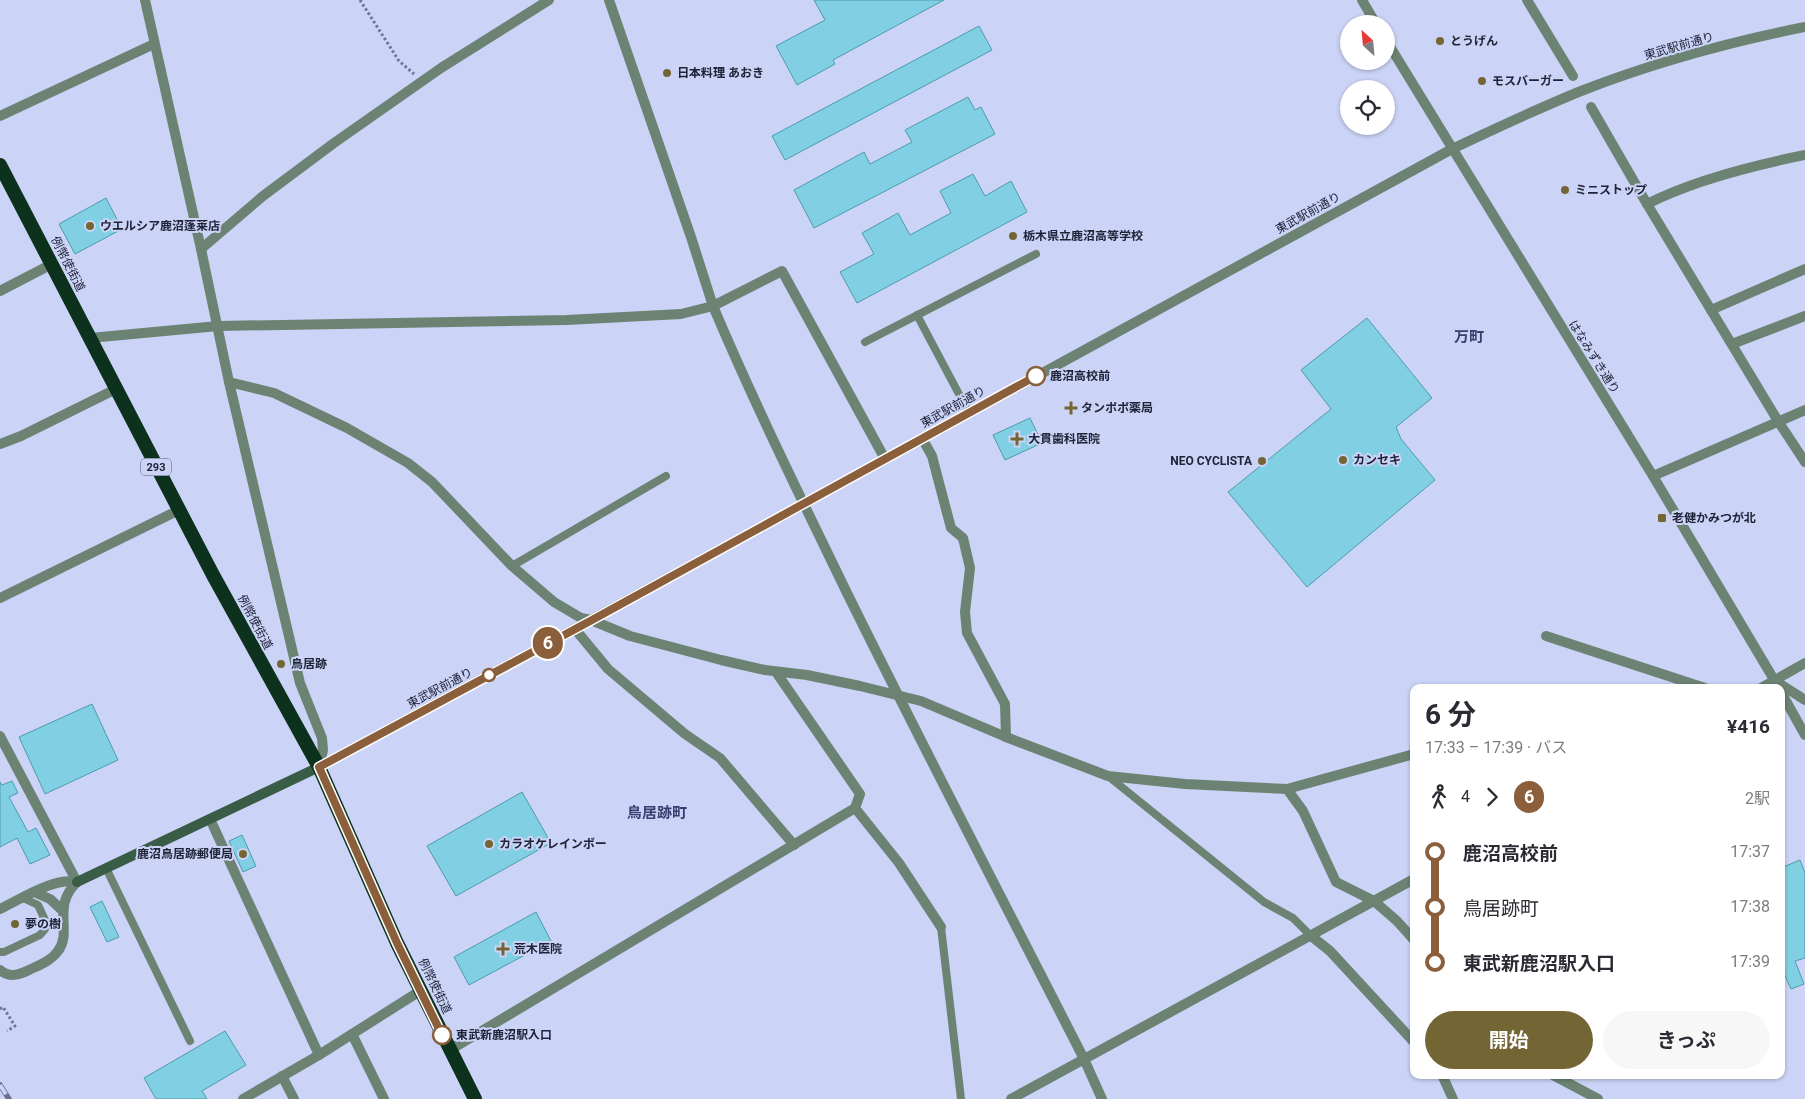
<!DOCTYPE html>
<html lang="ja">
<head>
<meta charset="utf-8">
<style>
  body { margin:0; font-family:Roboto,"Noto Sans JP",sans-serif; background:#f7f7f7; color:#2b2b33; height:100vh; display:flex; flex-direction:column; font-size:19px; white-space:nowrap }
  * { box-sizing:border-box; margin:0 }
  p { font-size:16px; color:#7c7c81 }
  .icon { flex:none; width:28px; height:28px; fill:none; stroke:currentColor; stroke-width:2; stroke-linecap:round; stroke-linejoin:round }
  .map { position:relative; flex:1; overflow:hidden }
  .details { position:absolute; left:1410px; top:684px; width:375px; height:395px; display:flex; flex-direction:column; background:#fff; border-radius:10px; box-shadow:0 1px 4px #0004 }
  .details>* { flex:none }
  .badge { padding:0 10px; border-radius:16px; font-size:18px; line-height:32px }
  .needle { width:32px; rotate:334deg }
  .buttons { position:absolute; left:1340px; top:15px; display:grid; gap:10px }
  .buttons a { display:grid; place-items:center; width:55px; height:55px; border-radius:50%; background:#fff; box-shadow:0 1px 4px #0004; font-size:25px }
  .map>.badge { position:absolute; translate:-50% -50%; box-shadow:0 0 0 2px #fff }
  .legs { display:flex; align-items:center; gap:8px; height:55px; padding:0 15px; font-size:16px }
  .legs p { margin-inline-start:auto }
  .headline { display:flex; align-items:center; justify-content:space-between; height:85px; padding:0 15px }
  h1 { font-size:28px; font-weight:700; line-height:38px }
  .action { display:flex; gap:10px; margin-top:auto; padding:10px 15px }
  .action a { flex:1; height:58px; border-radius:30px; background:#746634; color:#fff; font-size:20px; font-weight:700; line-height:58px; text-align:center }
  .action a+a { background:#f7f7f7; color:#2b2b33 }
  ul { padding:0 15px; list-style:none }
  li { display:flex; align-items:center; gap:18px; height:55px; font-size:19px }
  li i { display:grid; place-items:center; width:8px; height:100%; margin:0 6px; background:currentColor }
  li i::after { content:''; width:12px; height:12px; margin:-6px; border:4px solid; border-radius:50%; background:#fff }
  li p { margin-inline-start:auto }
  li:first-child i { background:linear-gradient(#0000 50%,currentColor 0) }
  li:last-child i { background:linear-gradient(currentColor 50%,#0000 0) }
  .map>svg:first-child { display:block }
</style>
</head>
<body>
<div class="map">
<svg width="1805" height="1099" viewBox="0 0 1805 1099">
  <rect width="100%" height="100%" fill="#cbd3f6"/>
  <g fill="#81cfe2" stroke="#4d9bad">
    <path d="M814 0H944L833 60 835 64 797 85 776 46 825 20Z"/>
    <path d="M979 26 992 50 785 160 772 136Z"/>
    <path d="M968 97 975 110 981 107 995 134 814 228 794 190 864 152 870 164 912 142 905 130Z"/>
    <path d="M973 174 985 196 1011 181 1027 212 857 303 840 272 874 254 862 233 898 213 910 235 951 213 940 191Z"/>
    <path d="M106 198 122 229 75 254 59 224Z"/>
    <path d="M1367 318 1432 398 1396 427 1401 439 1435 480 1307 587 1228 492 1331 409 1301 370Z"/>
    <path d="M1030 418 1042 443 1005 460 993 435Z"/>
    <path d="M92 704 118 760 45 794 19 737Z"/>
    <path d="M12 781 18 793 9 797 28 832 36 828 50 855 30 864 17 838 0 847V782L2 785Z"/>
    <path d="M522 792 551 843 456 896 427 846Z"/>
    <path d="M242 835 256 866 243 872 229 841Z"/>
    <path d="M1800 860 1805 873V958L1795 961 1804 984 1791 989 1781 967V868Z"/>
    <path d="M102 901 119 937 107 942 90 907Z"/>
    <path d="M536 912 551 941 469 985 454 957Z"/>
    <path d="M225 1031 246 1065 202 1091 207 1099H156L144 1078Z"/>
  </g>
  <g fill="none" stroke-linecap="round" stroke-linejoin="round">
    <g stroke="#6f7590" stroke-width="3" stroke-dasharray="2.5 2.5" stroke-linecap="butt">
      <path d="M360 0 399 61 414 74"/>
      <path d="M0 1009 3 1007 15 1026 7 1031"/>
    </g>
    <g stroke="#6c8373" stroke-width="8">
      <path d="M917 315 969 413"/>
      <path d="M865 342 1036 254"/>
      <path d="M512 566 666 476"/>
      <path d="M1108 776 1264 902 1293 918 1310 935"/>
      <path d="M106 868 190 1041"/>
      <path d="M941 927 961 1099"/>
      <path d="M0 952H4L40 935 45 929V920L38 905 23 898"/>
    </g>
    <g stroke="#6c8373" stroke-width="10">
      <path d="M1527 0 1573 76"/>
      <path d="M1591 107 1647 204"/>
    </g>
    <g stroke="#6c8373" stroke-width="10">
      <path d="M609 0 691 237 713 306"/>
      <path d="M0 116 154 44"/>
      <path d="M1805 155C1755 165 1692 181 1647 204L1778 421 1805 462"/>
      <path d="M201 249 263 196 334 143 441 68 549 0"/>
      <path d="M0 291 52 264"/>
      <path d="M1711 310 1805 269"/>
      <path d="M90 338 218 326 567 320 681 314 713 306 782 271 885 459"/>
      <path d="M1732 344 1805 316"/>
      <path d="M229 382 274 393 347 428 408 463 432 482 512 566 554 602 581 618 591 620 630 636 721 660 765 670 807 675 860 686 921 701 1006 737 1108 776 1185 784 1287 789 1303 811 1336 882 1374 901 1397 921 1414 940"/>
      <path d="M922 438 932 456 951 528 963 538 970 568 965 612 967 633 1005 704 1006 737"/>
      <path d="M0 444 21 436 116 389"/>
      <path d="M1653 476 1805 410"/>
      <path d="M0 598 179 510"/>
      <path d="M575 629 608 669 685 734 720 758 794 845"/>
      <path d="M1546 636 1705 688"/>
      <path d="M776 672 860 794 855 808 899 863 941 927"/>
      <path d="M1774 680 1805 700"/>
      <path d="M1287 789 1414 754"/>
      <path d="M210 819 319 1055"/>
      <path d="M1310 935 1330 951 1414 1042"/>
      <path d="M352 1034 384 1099"/>
      <path d="M450 1050 855 808"/>
      <path d="M1084 1059 1102 1099"/>
      <path d="M1442 1075 1453 1099"/>
      <path d="M1553 1075 1598 1099"/>
      <path d="M282 1076 294 1099"/>
      <path d="M243 1099 319 1055 420 991"/>
    </g>
    <g stroke="#6c8373" stroke-width="10">
      <path d="M145 0 201 249 229 382 300 683 322 738 323 750 319 767"/>
      <path d="M1362 0 1376 24"/>
      <path d="M1386 40 1653 476 1779 688"/>
      <path d="M713 306C754 403 801 498 847 593 924 749 1005 904 1084 1059"/>
      <path d="M1761 688 1805 663"/>
      <path d="M1781 692 1805 735"/>
      <path d="M0 736 77 882"/>
      <path d="M319 767 591 620 1452 149C1494 129 1537 109 1581 91 1653 63 1729 42 1805 27"/>
      <path d="M34 892 50 899 62 910"/>
      <path d="M0 909C21 899 54 877 77 882"/>
      <path d="M0 970C9 978 19 975 29 970 39 965 51 961 58 951 73 931 51 907 77 882"/>
      <path d="M1011 1099 1414 879"/>
    </g>
    <path stroke="#395c46" stroke-width="10" d="M77 882 319 767"/>
    <path stroke="#0c321d" stroke-width="14" d="M0 165 213 575 319 767 397 943 475 1099"/>
    <defs>
      <path id="rail" d="M0 1085 9 1099"/>
    </defs>
    <use href="#rail" stroke="#6c728d" stroke-width="5.5"/>
    <use href="#rail" stroke="#cbd3f6" stroke-width="4" stroke-dasharray="11" stroke-linecap="butt"/>
  </g>
  <g fill="none" stroke-linecap="round" stroke-linejoin="round">
    <defs>
      <path id="line-1" d="M442 1035 397 943 319 767 592 620 1036 376"/>
    </defs>
    <use href="#line-1" stroke="#fff" stroke-width="11"/>
    <use href="#line-1" stroke="#8b5e3c" stroke-width="8"/>
  </g>
  <g fill="#746634" stroke="#cbd3f6" stroke-width="2">
    <circle cx="1440" cy="41" r="5"/>
    <circle cx="667" cy="73" r="5"/>
    <circle cx="1482" cy="81" r="5"/>
    <circle cx="1565" cy="190" r="5"/>
    <circle cx="90" cy="226" r="5"/>
    <circle cx="1013" cy="236" r="5"/>
    <path d="M1068.5 400.5h5v5h5v5h-5v5h-5v-5h-5v-5h5z"/>
    <path d="M1014.5 431.5h5v5h5v5h-5v5h-5v-5h-5v-5h5z"/>
    <circle cx="1343" cy="460" r="5"/>
    <circle cx="1262" cy="461" r="5"/>
    <rect x="1657" y="513" width="10" height="10" rx="2.5"/>
    <circle cx="281" cy="664" r="5"/>
    <circle cx="489" cy="844" r="5"/>
    <circle cx="243" cy="854" r="5"/>
    <circle cx="15" cy="924" r="5"/>
    <path d="M500.5 941.5h5v5h5v5h-5v5h-5v-5h-5v-5h5z"/>
  </g>
  <g fill="#fff" stroke="#8b5e3c" stroke-width="2.5">
    <circle cx="1036" cy="376" r="9"/>
    <circle cx="489" cy="675" r="6"/>
    <circle cx="442" cy="1035" r="9"/>
  </g>
  <g text-anchor="middle" dominant-baseline="central" stroke-width="4" stroke-linejoin="round" paint-order="stroke">
    <rect fill="#cbd3f6" stroke="#535872" stroke-width="1" x="141" y="458.5" width="30" height="17" rx="4"/>
    <g font-size="11" font-weight="bold" fill="#202439">
      <text x="156" y="467">293</text>
    </g>
    <g font-size="12" font-weight="bold" fill="#202439" stroke="#cbd3f6" text-anchor="start">
      <text x="1450" y="41">とうげん</text>
      <text x="677" y="73">日本料理 あおき</text>
      <text x="1492" y="81">モスバーガー</text>
      <text x="1575" y="190">ミニストップ</text>
      <text x="100" y="226">ウエルシア鹿沼蓬莱店</text>
      <text x="1023" y="236">栃木県立鹿沼高等学校</text>
      <text x="1081" y="408">タンポポ薬局</text>
      <text x="1028" y="439">大貫歯科医院</text>
      <text x="1353" y="460">カンセキ</text>
      <text x="1252" y="461" text-anchor="end">NEO CYCLISTA</text>
      <text x="1672" y="518">老健かみつが北</text>
      <text x="291" y="664">鳥居跡</text>
      <text x="499" y="844">カラオケレインボー</text>
      <text x="233" y="854" text-anchor="end">鹿沼鳥居跡郵便局</text>
      <text x="25" y="924">夢の樹</text>
      <text x="514" y="949">荒木医院</text>
    </g>
    <g font-size="12" fill="#202439" stroke="#cbd3f6">
      <text transform="translate(1679 46) rotate(-16)">東武駅前通り</text>
      <text transform="translate(1308 213) rotate(-29)">東武駅前通り</text>
      <text transform="translate(68 264) rotate(63)">例幣使街道</text>
      <text transform="translate(1594 357) rotate(58)">はなみずき通り</text>
      <text transform="translate(953 407) rotate(-29)">東武駅前通り</text>
      <text transform="translate(255 622) rotate(62)">例幣使街道</text>
      <text transform="translate(440 688) rotate(-28)">東武駅前通り</text>
      <text transform="translate(435 986) rotate(64)">例幣使街道</text>
    </g>
    <g font-size="12" font-weight="bold" fill="#202439" stroke="#cbd3f6" text-anchor="start">
      <text x="1050" y="376">鹿沼高校前</text>
      <text x="456" y="1035">東武新鹿沼駅入口</text>
    </g>
    <g font-size="15" font-weight="bold" fill="#373f6e" stroke="#cbd3f6">
      <text x="1469" y="337">万町</text>
      <text x="657" y="813">鳥居跡町</text>
    </g>
  </g>
</svg>
<div class="buttons">
<a><svg class="needle" viewBox="-14 -14 28 28"><path d="M0-13l5 13h-10z" fill="#e53935"/><path d="M0 13l5-13h-10z" fill="#7c7c81"/></svg></a>
<a><svg class="icon" aria-label="locate" viewBox="0 0 24 24"><circle cx="12" cy="12" r="6"/><path d="M12 2v4M12 18v4M2 12h4M18 12h4"/></svg></a>
</div>
<b class="badge" style="left:548px;top:643px;background:#8b5e3c;color:#fff">6</b>
<section class="details">
<div class="headline"><div><h1>6 分</h1><p>17:33 – 17:39 · バス</p></div><b>¥416</b></div>
<div class="legs"><svg class="icon" aria-label="walk" viewBox="0 0 24 24"><circle cx="13" cy="4" r="2"/><path d="M13 8l-2 6 4 7M11 14l-3 7M7 12l3-4h3l4 4"/></svg>4<svg class="icon" aria-label="forward" viewBox="0 0 24 24"><path d="M9 5l7 7-7 7"/></svg><b class="badge" style="background:#8b5e3c;color:#fff">6</b><p>2駅</p></div>
<ul>
<li><i style="color:#8b5e3c"></i><b>鹿沼高校前</b><p>17:37</p></li>
<li><i style="color:#8b5e3c"></i><span>鳥居跡町</span><p>17:38</p></li>
<li><i style="color:#8b5e3c"></i><b>東武新鹿沼駅入口</b><p>17:39</p></li>
</ul>
<div class="action"><a>開始</a><a>きっぷ</a></div>
</section>
</div>
</body>
</html>
